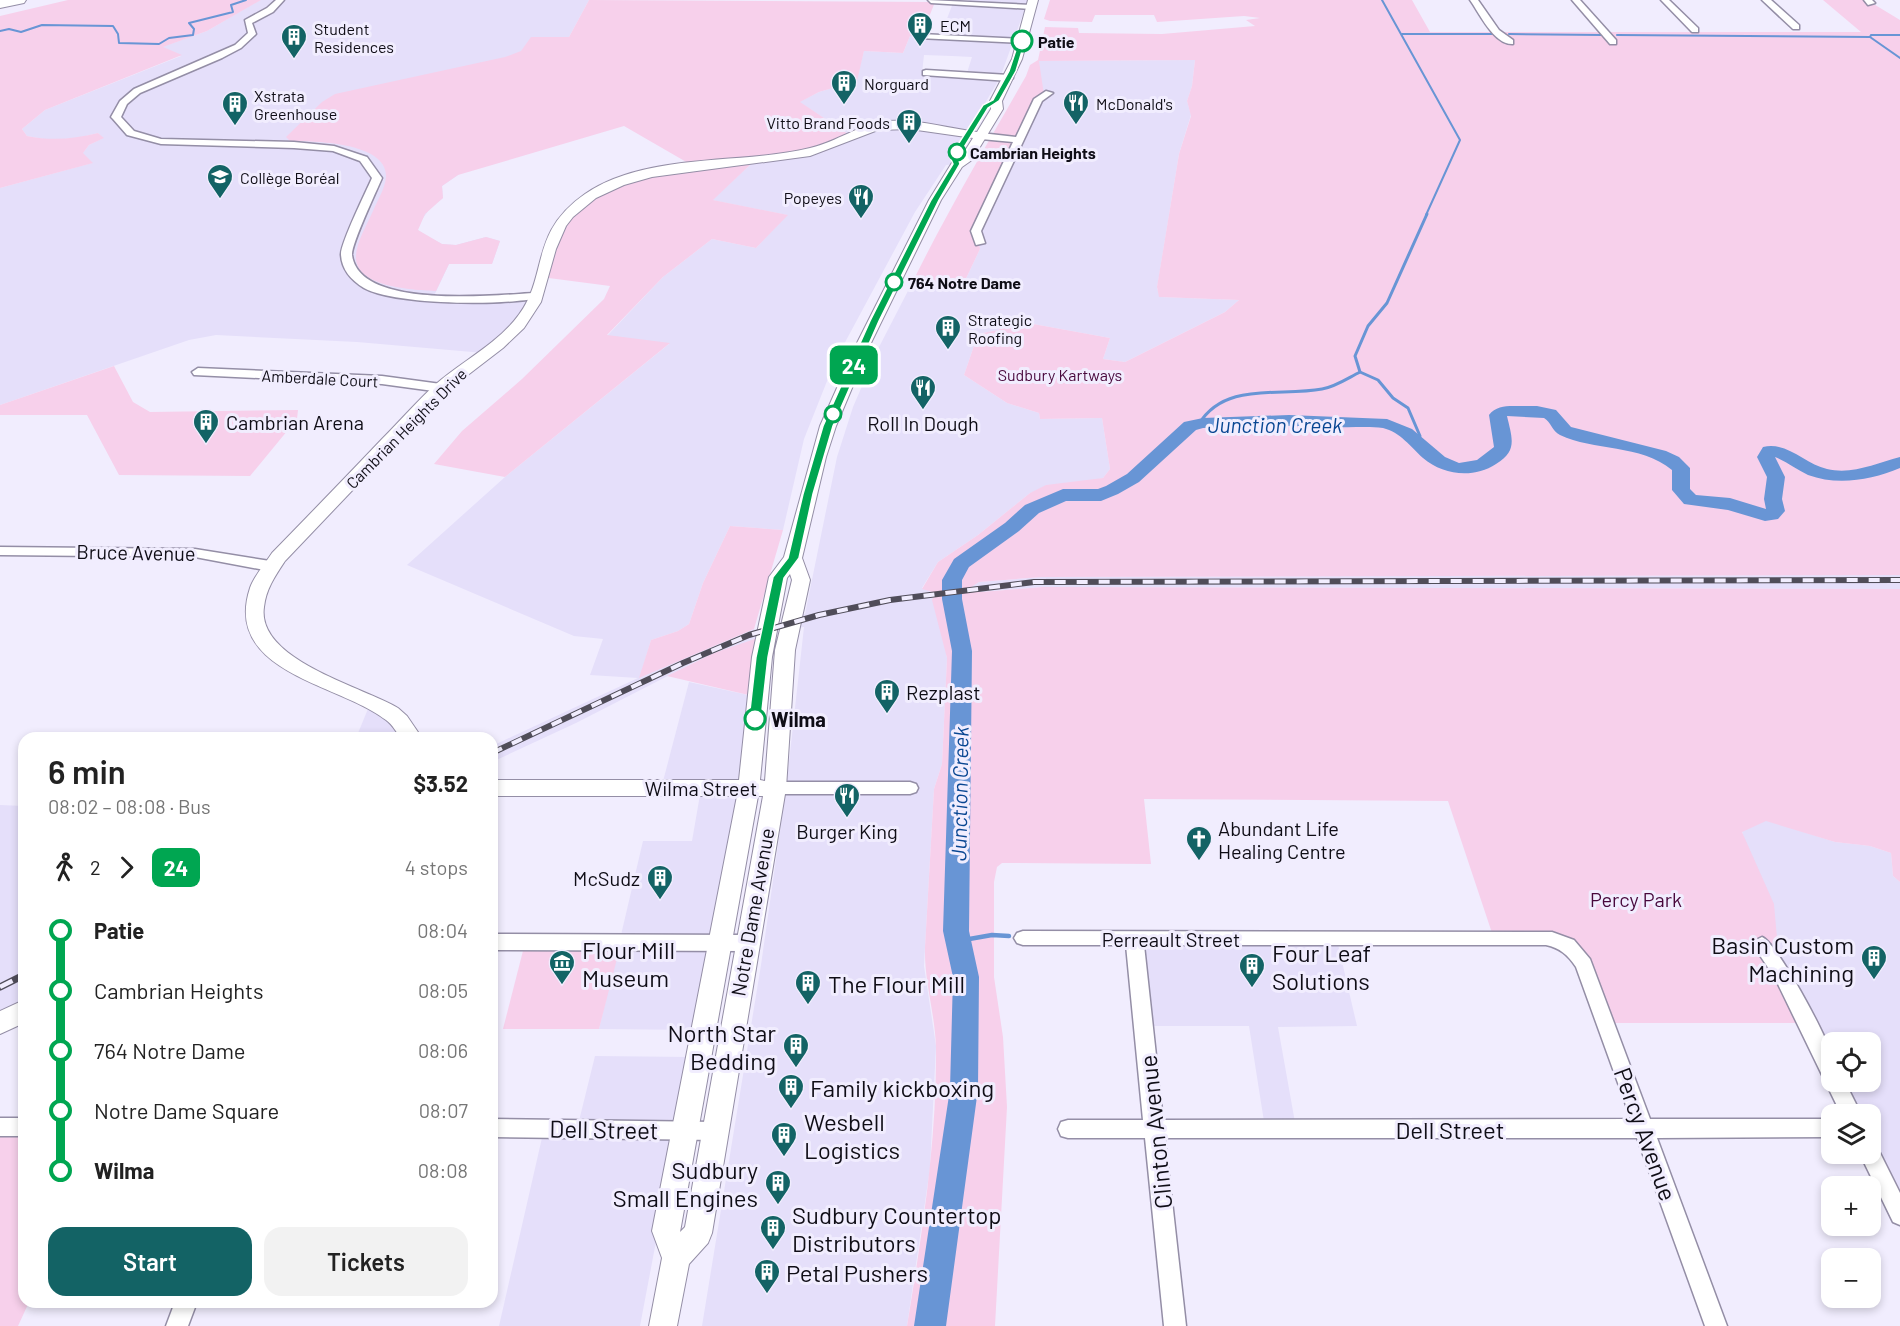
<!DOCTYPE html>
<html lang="en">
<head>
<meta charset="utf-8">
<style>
  body { margin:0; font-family:Barlow,sans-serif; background:#f2f2f2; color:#222; height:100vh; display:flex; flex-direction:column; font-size:22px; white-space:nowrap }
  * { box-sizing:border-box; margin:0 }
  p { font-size:20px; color:#767676 }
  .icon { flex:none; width:33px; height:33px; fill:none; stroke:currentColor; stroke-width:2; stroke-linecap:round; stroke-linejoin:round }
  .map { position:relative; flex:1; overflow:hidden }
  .panel { position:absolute; left:18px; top:732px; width:480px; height:576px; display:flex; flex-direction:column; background:#fff; border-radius:18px; box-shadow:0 3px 9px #0003 }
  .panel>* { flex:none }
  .badge { padding:0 12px; border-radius:9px; font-size:21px; line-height:39px }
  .controls { position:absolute; left:1821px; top:1032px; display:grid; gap:12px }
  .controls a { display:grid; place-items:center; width:60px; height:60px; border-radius:12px; background:#fff; box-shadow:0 3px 9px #0003; font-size:30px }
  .map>.badge { position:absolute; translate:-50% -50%; box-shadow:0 0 0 3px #fff }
  .legs { display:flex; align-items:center; gap:9px; height:66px; padding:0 30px; font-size:20px }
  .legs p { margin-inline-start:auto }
  .overview { display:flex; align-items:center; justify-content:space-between; height:102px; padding:0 30px }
  h1 { font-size:33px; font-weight:600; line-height:45px }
  .primary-button { display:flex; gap:12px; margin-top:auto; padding:12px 30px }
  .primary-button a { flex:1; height:69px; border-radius:18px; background:#136365; color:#fff; font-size:24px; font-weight:600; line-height:69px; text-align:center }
  .primary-button a+a { background:#f2f2f2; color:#222 }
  ul { padding:0 30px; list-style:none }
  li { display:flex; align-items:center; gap:21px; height:60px; font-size:22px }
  li i { display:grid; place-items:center; width:9px; height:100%; margin:0 8px; background:currentColor }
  li i::after { content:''; width:15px; height:15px; margin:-8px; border:4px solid; border-radius:50%; background:#fff }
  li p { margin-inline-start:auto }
  li:first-child i { background:linear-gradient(#0000 50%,currentColor 0) }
  li:last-child i { background:linear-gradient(currentColor 50%,#0000 0) }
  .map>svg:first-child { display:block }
</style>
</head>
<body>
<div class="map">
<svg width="1900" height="1326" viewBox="0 0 1900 1326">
  <rect width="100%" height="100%" fill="#f1edfe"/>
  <g fill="#e5dffa" fill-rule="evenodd">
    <path d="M260 0H589L569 37 458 175 442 186 443 198 431 207 418 225V230L423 234 442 244 456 245 486 237 500 241 492 264H449L433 298 535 296 531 307 484 353 357 342 216 335 189 340 0 405V188L92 163 82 154 89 145 103 138 98 133 78 138 49 140 27 136 22 129 45 110 181 56 162 47 207 31Z"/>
    <path d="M969 0H1028L1000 78 953 157 957 164 946 165 915 212 835 361 804 439 783 530 730 526 703 583 689 624 678 631 651 640 640 677 754 629 766 635 695 662 576 723 492 762V746L638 678 590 675 603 639 574 636 407 565 505 477 669 344 607 336 663 277 712 239 756 248 787 215 712 200 751 164 834 144 850 135 799 102 819 92 856 81 864 51 903 53 910 36 940 37 953 3 967 4ZM924 55 952 56 972 57 966 76 922 73Z"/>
    <path d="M1195 60 1192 86 1187 101 1191 115 1179 154 1157 288 1160 297 1239 300 1225 312 1125 362 1103 359 1110 338 1017 321 998 330 978 334 964 375 1007 403 1039 413 1040 419 1102 418 1110 469 1103 478 1030 493 978 535 938 562 922 588 936 593 947 658 942 764 934 789 925 947 924 966 936 1046 930 1168 907 1326H702L761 965 786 789 804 627 790 629 793 617 805 614 837 457 853 407 878 349 910 287H962L980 249 976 236 1038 61Z"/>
    <path d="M1900 575V589L1042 587 981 592 967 589 979 582 1042 577Z"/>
    <path d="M689 682 757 697 696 1030 599 1029 643 841H692L701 789H661Z"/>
    <path d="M370 704 409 738H356Z"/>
    <path d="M0 805 24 806V1012L0 1024Z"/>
    <path d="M1766 820 1835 842 1870 846 1891 853 1893 876 1900 882V1212L1871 1151 1870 1114H1852L1835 1082H1870V1042H1832L1831 1075 1780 972 1742 831Z"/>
    <path d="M1133 940H1337L1357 1026 1278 1027 1296 1128H1265L1249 1026H1143Z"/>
    <path d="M595 1056 691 1057 640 1326H499L544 1129H577Z"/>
  </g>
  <g fill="#f7d0eb">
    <path d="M68 0H261L207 31 163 47 182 55 45 110 22 129 27 136C52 141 73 139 98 133L104 138 89 145 83 153 93 163 0 188V16Z"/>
    <path d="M589 0 935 2 921 37 910 36 903 53 864 51 857 81 819 92 800 102 851 136 834 144 826 151 751 164 713 200 788 215 756 248 712 239 663 277 607 335 670 343 505 477 434 464 462 431 522 379 604 299 610 286 541 277 567 215 618 184 695 167 624 126 458 175 442 186 443 198 425 214 418 230 442 244 456 245 486 237 500 241 492 264H449L436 291C416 290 358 288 356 259 355 244 367 225 373 211 377 201 385 189 386 177 388 142 313 141 290 141L286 137 322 102 335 94 505 57 521 51 531 37H569Z"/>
    <path d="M1050 0H1412L1430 32H1861L1823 0H1867L1900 20V575L1042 577 979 582 968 589 981 592 1042 587 1900 589V882L1893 876 1891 853 1870 846 1835 842 1766 821 1742 832 1774 904 1780 972 1805 1023H1604L1569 946 1494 939 1448 801 1144 799 1151 864 1002 863 997 867 994 882V977L1003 1037 1007 1107 995 1326H907C922 1234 937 1141 936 1047 935 1013 924 981 925 947L934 789 942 764 947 658 932 600 936 593 922 589 938 562 978 535 1030 493 1046 485 1103 478 1110 469 1102 418 1040 419 1039 413 1007 403 964 375 978 334 998 330 1017 321 1110 338 1103 359 1125 362 1225 312 1239 300 1159 297 1157 287 1179 154 1191 116 1187 101 1192 86 1195 60 1039 61 1044 95 976 231 980 249 962 287H910C946 214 986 146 1026 76L1030 65 1038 60 1045 27 1078 28 1079 33 1162 34 1255 26 1246 20 1260 18 1244 16 1157 22 1154 15H1095L1092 22 1050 21 1044 19Z"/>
    <path d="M114 366 133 402 150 412 298 410 297 419 250 476 119 475 87 415H0V405Z"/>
    <path d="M730 526 783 530 754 629 639 678 651 640 678 631 689 624 703 583Z"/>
    <path d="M766 635 757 697 667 676 714 653Z"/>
    <path d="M525 943H621L599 1029H503Z"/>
    <path d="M0 1128H24V1302H29L18 1326H0Z"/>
  </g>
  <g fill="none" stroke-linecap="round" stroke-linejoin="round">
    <g stroke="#6895d5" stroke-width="2">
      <path d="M1382 0 1460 140 1426 215"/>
      <path d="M0 31 9 29 21 32 42 25 113 26 118 34 119 43 159 44 169 38 193 35 194 29 189 23 233 12 231 5 246 0"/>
      <path d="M1402 34H1493"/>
      <path d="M1509 34 1603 35"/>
      <path d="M1617 35 1870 37 1871 35H1900"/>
      <path d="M1870 37 1900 58"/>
    </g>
    <g stroke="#6895d5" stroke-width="3">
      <path d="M1199 424C1225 381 1280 397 1322 389 1335 387 1348 378 1360 372"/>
      <path d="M1418 444 1420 436 1408 408 1393 398 1378 380 1360 372 1355 356 1368 326 1387 303 1427 214"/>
    </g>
    <path stroke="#6895d5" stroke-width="4.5" d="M958 941 992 935 1009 936"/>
    <path fill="#6895d5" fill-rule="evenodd" d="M1513 406H1537L1556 410 1571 427 1666 451 1679 457 1690 468V489L1696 495 1730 498 1766 509 1764 499 1767 477 1757 457 1763 447C1787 441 1805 464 1827 469 1853 475 1876 463 1900 457V468C1871 480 1838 486 1808 475 1797 470 1787 462 1775 457L1785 477 1782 499 1785 511 1778 519 1765 521 1728 510 1684 504 1672 490V470C1641 444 1593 451 1560 435 1552 431 1551 422 1544 418L1507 416C1512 438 1518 451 1496 464 1473 479 1443 475 1423 458 1411 447 1400 432 1383 428 1367 426 1352 428 1337 427 1292 425 1248 426 1203 428L1196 430 1139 482 1118 494 1101 501H1066L1039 513 1019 531 969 567 962 580V599L972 651 969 931 979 977 978 1089 946 1326H914L950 1089 953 977 943 931 952 651 942 599V580L954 559 1005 523 1025 505 1063 489H1098L1106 486 1127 474 1184 422 1203 418 1289 415 1387 419 1412 429 1445 457 1459 463 1477 460 1494 447 1489 415C1495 407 1504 406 1513 406Z"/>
    <defs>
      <g id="street">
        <path d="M276 0H284L273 12 252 23 256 34 241 48 222 58 140 93 127 104 121 117 134 131 161 139 294 142 334 146 367 157 382 178C376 192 351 245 352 255 359 310 494 295 534 293L540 296 538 298C502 306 395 305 364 288 351 280 342 270 341 255 340 244 366 192 372 178L360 161 333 151 294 148 161 144 127 135 113 119 111 117 120 101 134 89 235 45 248 33 245 20 267 8Z"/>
        <path d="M928 0 1031 5 1035 7 1031 9 931 3Z"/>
        <path d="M1470 0H1478L1499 30 1513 40V44C1494 45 1480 14 1470 0Z"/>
        <path d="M1572 0H1580L1616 40V44H1610Z"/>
        <path d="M1661 0H1669L1698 28V32H1692Z"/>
        <path d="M1762 0H1771L1799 25V29H1793Z"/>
        <path d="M1864 0H1872L1875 3 1868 5Z"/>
        <path d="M921 34 1022 39 1026 41 1022 43 918 38V34Z"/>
        <path d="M926 70 1009 75 1013 78 1009 81 923 75V71Z"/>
        <path d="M1046 91 1053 93 1042 101 981 231 985 243 976 245 971 231 1013 142 981 139 976 136 981 133 1016 137 1034 99Z"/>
        <path d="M198 368 382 376 441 384 447 388 441 392 382 384 194 375 192 372Z"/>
        <path d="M0 547 195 549 270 561 277 566 270 571 195 557 0 555Z"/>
        <path d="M775 782H910L916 784 918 788 916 792 910 794H775L769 792 767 788 769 784Z"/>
        <path d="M1023 931 1552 932 1574 940 1590 959 1650 1119H1832V1137L1657 1138 1727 1326H1705L1637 1138H1165L1186 1326H1164L1145 1138H1068L1061 1136 1058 1129 1061 1122 1068 1120H1143L1126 945H1023L1017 943 1014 938 1017 933ZM1144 945H1546C1560 948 1568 955 1576 967L1631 1119 1163 1120Z"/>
        <path d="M492 934 746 935 752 938 755 943 752 948 746 951 492 950Z"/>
        <path d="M1762 937C1777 943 1826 1035 1831 1053 1833 1061 1832 1073 1832 1082H1845L1861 1114H1841L1775 978 1753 945 1756 940Z"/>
        <rect x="0" y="1118" width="24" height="18"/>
        <path d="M492 1119 716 1122 723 1124 726 1131 723 1138 716 1140 492 1137Z"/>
        <path d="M1870 1145 1877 1147 1900 1193V1225L1893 1222 1860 1154H1870Z"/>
        <path d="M175 1302H197L188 1326H166Z"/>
      </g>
      <g id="secondary">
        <path d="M1028 0H1038L1022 59 1002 101 1003 109 972 160 962 167 941 200 871 343 836 426 826 457 802 558 810 580 795 650 786 788 712 1233 708 1243 689 1264 677 1326H649L662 1258 652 1231 737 796H492V780H739L752 657 769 577 784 557 820 426 857 343 929 200 953 161 961 157 973 138 910 129 878 130 810 156 652 177 624 185 596 198 573 217 566 226 556 249 541 302 524 328 503 348 447 391 285 561C275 576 266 589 264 607 256 660 363 687 398 708L407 716 422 738H401C396 732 393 725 386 720 341 684 222 673 250 588 254 576 265 564 272 553 309 515 346 477 382 439 400 421 417 401 436 384 461 362 492 347 514 321 551 278 526 235 585 194 646 152 741 165 810 148 837 142 859 124 887 121 917 119 948 128 977 132L991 109 990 101 1012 59ZM790 574 792 580 775 650 765 781 760 780 772 657 787 578ZM758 796H763L685 1227 680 1232Z"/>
        <path d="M24 1000V1023L0 1034V1011Z"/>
      </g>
      <path id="highway" d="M0 0H26L24 3 0 8Z"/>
    </defs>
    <use href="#street" stroke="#948ea6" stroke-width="3"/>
    <use href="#secondary" stroke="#948ea6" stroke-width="2"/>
    <use href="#highway" stroke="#948ea6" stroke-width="2"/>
    <use href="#street" fill="#fff" fill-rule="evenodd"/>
    <use href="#secondary" fill="#fff" fill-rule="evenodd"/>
    <use href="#highway" fill="#fff" fill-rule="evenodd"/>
    <defs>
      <path id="rail-far1" d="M492 753 683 663 749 635 819 615 890 600 1034 582 1900 580"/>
      <path id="rail" d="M0 987 24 975"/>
    </defs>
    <use href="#rail-far1" stroke="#504d59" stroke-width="6"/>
    <use href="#rail" stroke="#504d59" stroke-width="7"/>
    <use href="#rail-far1" stroke="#f1edfe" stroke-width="4" stroke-dasharray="11" stroke-linecap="butt"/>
    <use href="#rail" stroke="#f1edfe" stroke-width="4.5" stroke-dasharray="14" stroke-linecap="butt"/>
  </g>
  <path fill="#00a651" stroke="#fff" stroke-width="1.5" d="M1022 39 1025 41 1016 71 999 101 988 108 958 157 960 164 939 200 879 321 833 426 813 494 799 558 784 578 768 657 761 719 760 722H751L749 719 756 657 773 577 788 558 803 494 823 426 870 321 931 200 953 164 950 157 983 105 993 100 1009 71 1019 41Z"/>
  <defs>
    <symbol id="building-pin" viewBox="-11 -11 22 30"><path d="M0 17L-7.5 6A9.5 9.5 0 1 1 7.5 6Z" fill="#136365" stroke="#f1edfe"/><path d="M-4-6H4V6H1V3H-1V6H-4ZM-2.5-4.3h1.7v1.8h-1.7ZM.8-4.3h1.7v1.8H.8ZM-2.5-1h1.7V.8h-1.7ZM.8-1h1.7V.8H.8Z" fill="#fff"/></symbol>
    <symbol id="restaurant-pin" viewBox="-11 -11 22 30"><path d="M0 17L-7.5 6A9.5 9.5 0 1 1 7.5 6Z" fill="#136365" stroke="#f1edfe"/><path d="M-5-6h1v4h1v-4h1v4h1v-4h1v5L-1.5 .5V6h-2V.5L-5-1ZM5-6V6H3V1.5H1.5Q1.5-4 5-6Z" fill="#fff"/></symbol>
    <symbol id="university-pin" viewBox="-11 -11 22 30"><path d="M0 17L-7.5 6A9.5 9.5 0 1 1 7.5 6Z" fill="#136365" stroke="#f1edfe"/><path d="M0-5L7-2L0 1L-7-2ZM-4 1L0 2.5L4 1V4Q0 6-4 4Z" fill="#fff"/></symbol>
    <symbol id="church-pin" viewBox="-11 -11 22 30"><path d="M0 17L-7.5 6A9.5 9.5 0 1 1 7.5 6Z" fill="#136365" stroke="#f1edfe"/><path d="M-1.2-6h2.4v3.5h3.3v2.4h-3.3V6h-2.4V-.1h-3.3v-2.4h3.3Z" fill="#fff"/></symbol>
    <symbol id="museum-pin" viewBox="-11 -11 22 30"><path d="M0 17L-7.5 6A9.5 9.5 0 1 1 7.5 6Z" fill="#136365" stroke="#f1edfe"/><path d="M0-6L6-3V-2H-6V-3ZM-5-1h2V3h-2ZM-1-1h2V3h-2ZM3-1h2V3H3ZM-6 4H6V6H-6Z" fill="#fff"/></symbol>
  </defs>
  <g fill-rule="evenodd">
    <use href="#building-pin" x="905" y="10" width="30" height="40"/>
    <use href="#building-pin" x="279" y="22" width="30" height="40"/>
    <use href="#building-pin" x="829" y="68" width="30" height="40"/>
    <use href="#restaurant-pin" x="1061" y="88" width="30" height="40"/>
    <use href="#building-pin" x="220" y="89" width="30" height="40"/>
    <use href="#building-pin" x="894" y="107" width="30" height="40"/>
    <use href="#university-pin" x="205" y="162" width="30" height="40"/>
    <use href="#restaurant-pin" x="846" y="182" width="30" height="40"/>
    <use href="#building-pin" x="933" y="313" width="30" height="40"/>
    <use href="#restaurant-pin" x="908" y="373" width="30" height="40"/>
    <use href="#building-pin" x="191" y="407" width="30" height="40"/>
    <use href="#building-pin" x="872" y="677" width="30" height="40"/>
    <use href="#restaurant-pin" x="832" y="781" width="30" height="40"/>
    <use href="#church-pin" x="1184" y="824" width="30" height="40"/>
    <use href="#building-pin" x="645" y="863" width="30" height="40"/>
    <use href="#building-pin" x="1859" y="943" width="30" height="40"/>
    <use href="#museum-pin" x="547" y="948" width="30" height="40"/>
    <use href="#building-pin" x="1237" y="951" width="30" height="40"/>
    <use href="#building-pin" x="793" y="968" width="30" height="40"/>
    <use href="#building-pin" x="781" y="1031" width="30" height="40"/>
    <use href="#building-pin" x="776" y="1072" width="30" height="40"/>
    <use href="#building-pin" x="769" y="1120" width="30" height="40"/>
    <use href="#building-pin" x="763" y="1168" width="30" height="40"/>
    <use href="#building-pin" x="758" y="1213" width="30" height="40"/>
    <use href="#building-pin" x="752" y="1257" width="30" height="40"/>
  </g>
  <g fill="#fff" stroke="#00a651" stroke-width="3">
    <circle cx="1022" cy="41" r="10"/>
    <circle cx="957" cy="152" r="8"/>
    <circle cx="894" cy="282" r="8"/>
    <circle cx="833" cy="414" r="8"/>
    <circle cx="755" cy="719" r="10"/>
  </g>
  <g text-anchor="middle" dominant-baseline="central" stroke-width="6" stroke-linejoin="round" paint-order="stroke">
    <g font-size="16" fill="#0f0d16" stroke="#f1edfe" text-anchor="start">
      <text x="940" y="25">ECM</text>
      <text x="314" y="28">Student<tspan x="314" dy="18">Residences</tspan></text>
      <text x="864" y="83">Norguard</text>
      <text x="254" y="95">Xstrata<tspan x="254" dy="18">Greenhouse</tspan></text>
      <text x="1096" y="103">McDonald's</text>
      <text x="890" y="122" text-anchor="end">Vitto Brand Foods</text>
      <text x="240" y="177">Collège Boréal</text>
      <text x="842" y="197" text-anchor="end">Popeyes</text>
      <text x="968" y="319">Strategic<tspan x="968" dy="18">Roofing</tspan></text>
    </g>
    <g font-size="16" font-weight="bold" fill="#0f0d16" stroke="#f1edfe" text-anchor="start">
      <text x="1038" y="41">Patie</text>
      <text x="970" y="152">Cambrian Heights</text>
      <text x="908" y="282">764 Notre Dame</text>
    </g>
    <g font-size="16" fill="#48083c" stroke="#f1edfe">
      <text x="1060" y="374">Sudbury Kartways</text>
    </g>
    <g font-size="16" fill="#0f0d16" stroke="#f1edfe">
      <text transform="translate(320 378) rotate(3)">Amberdale Court</text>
      <text transform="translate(406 428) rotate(-45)">Cambrian Heights Drive</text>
    </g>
    <g font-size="20" fill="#0f0d16" stroke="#f1edfe" text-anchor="start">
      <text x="226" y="422">Cambrian Arena</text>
      <text x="923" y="423" text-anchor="middle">Roll In Dough</text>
      <text x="906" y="692">Rezplast</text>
      <text x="1218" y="828">Abundant Life<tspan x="1218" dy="23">Healing Centre</tspan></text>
      <text x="847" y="831" text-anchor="middle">Burger King</text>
      <text x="640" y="878" text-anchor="end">McSudz</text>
    </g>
    <g font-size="20" fill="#0f0d16" stroke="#f1edfe">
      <text transform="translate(136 552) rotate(1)">Bruce Avenue</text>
      <text x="701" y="788">Wilma Street</text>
      <text transform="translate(752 912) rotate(-80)">Notre Dame Avenue</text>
      <text x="1171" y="939">Perreault Street</text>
    </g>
    <g font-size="20" font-weight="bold" fill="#0f0d16" stroke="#f1edfe" text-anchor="start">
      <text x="771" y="719">Wilma</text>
    </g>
    <g font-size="20" fill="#48083c" stroke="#f1edfe">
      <text x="1636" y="899">Percy Park</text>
    </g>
    <g font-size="21" font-style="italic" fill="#084692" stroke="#f1edfe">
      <text x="1275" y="424">Junction Creek</text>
      <text transform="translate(959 794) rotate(-89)">Junction Creek</text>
    </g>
    <g font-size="24" fill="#0f0d16" stroke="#f1edfe" text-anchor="start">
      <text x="1854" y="944" text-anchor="end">Basin Custom<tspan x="1854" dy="28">Machining</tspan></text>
      <text x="582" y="949">Flour Mill<tspan x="582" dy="28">Museum</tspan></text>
      <text x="1272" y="952">Four Leaf<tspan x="1272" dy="28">Solutions</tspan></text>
      <text x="828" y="983">The Flour Mill</text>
      <text x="776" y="1032" text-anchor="end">North Star<tspan x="776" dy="28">Bedding</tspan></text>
      <text x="810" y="1087">Family kickboxing</text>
      <text x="804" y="1121">Wesbell<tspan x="804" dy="28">Logistics</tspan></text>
      <text x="758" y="1169" text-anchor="end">Sudbury<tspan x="758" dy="28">Small Engines</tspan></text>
      <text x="792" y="1214">Sudbury Countertop<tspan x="792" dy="28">Distributors</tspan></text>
      <text x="786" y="1272">Petal Pushers</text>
    </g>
    <g font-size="24" fill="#0f0d16" stroke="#f1edfe">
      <text transform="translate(604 1129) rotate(1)">Dell Street</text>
      <text x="1450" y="1129">Dell Street</text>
      <text transform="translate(1155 1132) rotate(-96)">Clinton Avenue</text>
      <text transform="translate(1646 1134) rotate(70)">Percy Avenue</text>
    </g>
  </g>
</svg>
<div class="controls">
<a><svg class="icon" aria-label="locate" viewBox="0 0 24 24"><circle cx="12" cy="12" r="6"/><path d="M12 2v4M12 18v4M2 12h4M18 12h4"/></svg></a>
<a><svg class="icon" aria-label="layers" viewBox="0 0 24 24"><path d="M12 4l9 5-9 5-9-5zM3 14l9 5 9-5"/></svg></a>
<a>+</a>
<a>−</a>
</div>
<b class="badge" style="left:854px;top:365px;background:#00a651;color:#fff">24</b>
<section class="panel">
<div class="overview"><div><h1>6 min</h1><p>08:02 – 08:08 · Bus</p></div><b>$3.52</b></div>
<div class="legs"><svg class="icon" aria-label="walk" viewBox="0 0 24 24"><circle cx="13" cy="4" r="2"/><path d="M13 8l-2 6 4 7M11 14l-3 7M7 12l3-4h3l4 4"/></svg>2<svg class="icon" aria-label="forward" viewBox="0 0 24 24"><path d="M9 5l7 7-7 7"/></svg><b class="badge" style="background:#00a651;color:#fff">24</b><p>4 stops</p></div>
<ul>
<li><i style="color:#00a651"></i><b>Patie</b><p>08:04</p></li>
<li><i style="color:#00a651"></i><span>Cambrian Heights</span><p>08:05</p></li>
<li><i style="color:#00a651"></i><span>764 Notre Dame</span><p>08:06</p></li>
<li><i style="color:#00a651"></i><span>Notre Dame Square</span><p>08:07</p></li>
<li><i style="color:#00a651"></i><b>Wilma</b><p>08:08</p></li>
</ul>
<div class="primary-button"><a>Start</a><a>Tickets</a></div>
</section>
</div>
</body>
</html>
